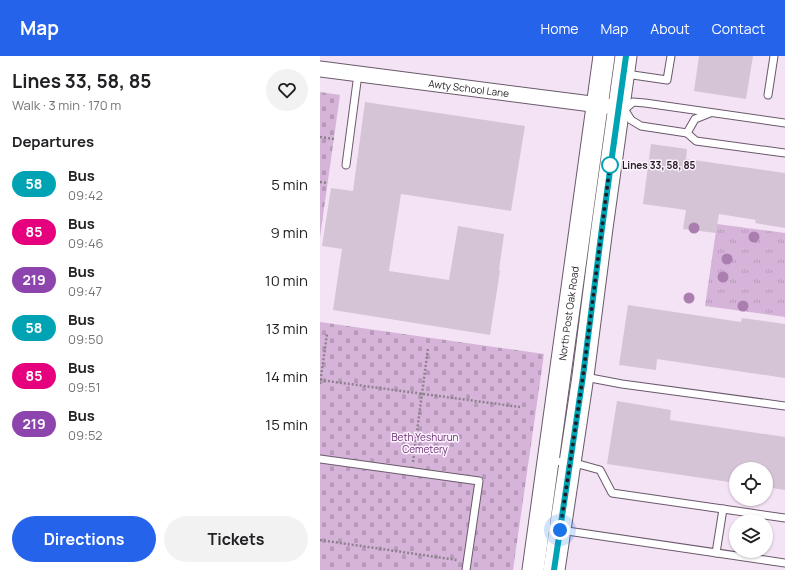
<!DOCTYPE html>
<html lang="en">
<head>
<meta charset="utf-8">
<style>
  body { margin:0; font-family:Manrope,sans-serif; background:#f2f2f2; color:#202124; height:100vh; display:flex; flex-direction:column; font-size:15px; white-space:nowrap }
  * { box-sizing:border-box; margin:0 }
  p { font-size:13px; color:#757577 }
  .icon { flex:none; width:22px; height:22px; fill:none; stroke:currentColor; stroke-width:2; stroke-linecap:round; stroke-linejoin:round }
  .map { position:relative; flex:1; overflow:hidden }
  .side { display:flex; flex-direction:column; background:#fff; width:320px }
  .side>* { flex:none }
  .badge { padding:0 8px; border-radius:13px; font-size:14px; line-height:26px }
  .buttons { position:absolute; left:409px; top:406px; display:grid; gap:8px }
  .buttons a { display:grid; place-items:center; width:44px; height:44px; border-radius:50%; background:#fff; box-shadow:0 1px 3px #0004; font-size:20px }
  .you { position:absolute; width:20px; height:20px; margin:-10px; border:3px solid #fff; border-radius:50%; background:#1a73e8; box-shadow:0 0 0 6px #1a73e833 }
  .map>.badge { position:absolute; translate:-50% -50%; box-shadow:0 0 0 2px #fff }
  h2 { padding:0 12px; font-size:15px; line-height:36px }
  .round { display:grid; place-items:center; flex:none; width:42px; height:42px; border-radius:21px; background:#f2f2f2 }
  .overview { display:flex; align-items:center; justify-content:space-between; height:68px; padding:0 12px }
  h1 { font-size:19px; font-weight:700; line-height:30px }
  .button { display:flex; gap:8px; margin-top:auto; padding:8px 12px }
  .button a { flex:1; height:46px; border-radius:24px; background:#2563eb; color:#fff; font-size:16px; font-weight:700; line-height:46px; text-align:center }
  .button a+a { background:#f2f2f2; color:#202124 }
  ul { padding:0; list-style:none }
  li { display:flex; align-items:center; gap:12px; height:48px; padding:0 12px }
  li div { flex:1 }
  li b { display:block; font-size:15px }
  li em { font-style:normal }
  li .badge { min-width:44px; font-weight:700; text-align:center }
  header { display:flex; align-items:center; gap:24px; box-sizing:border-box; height:56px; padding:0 20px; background:#2563eb; color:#fff }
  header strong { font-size:19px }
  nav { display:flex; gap:22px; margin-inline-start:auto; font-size:14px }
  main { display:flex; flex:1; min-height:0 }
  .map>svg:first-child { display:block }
</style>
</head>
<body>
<header>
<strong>Map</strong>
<nav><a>Home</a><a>Map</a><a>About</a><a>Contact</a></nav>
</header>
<main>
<section class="side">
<div class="overview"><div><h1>Lines 33, 58, 85</h1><p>Walk · 3 min · 170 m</p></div><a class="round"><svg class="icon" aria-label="heart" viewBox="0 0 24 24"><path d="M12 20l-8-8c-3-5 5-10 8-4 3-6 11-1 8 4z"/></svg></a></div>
<h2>Departures</h2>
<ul>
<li><span class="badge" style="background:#00a3b4;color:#fff">58</span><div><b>Bus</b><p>09:42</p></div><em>5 min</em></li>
<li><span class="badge" style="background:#e6007e;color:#fff">85</span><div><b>Bus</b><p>09:46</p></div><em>9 min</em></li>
<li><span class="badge" style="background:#8e44ad;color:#fff">219</span><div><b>Bus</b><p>09:47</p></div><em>10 min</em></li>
<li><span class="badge" style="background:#00a3b4;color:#fff">58</span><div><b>Bus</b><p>09:50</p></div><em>13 min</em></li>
<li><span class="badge" style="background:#e6007e;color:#fff">85</span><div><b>Bus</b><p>09:51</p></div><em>14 min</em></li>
<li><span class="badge" style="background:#8e44ad;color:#fff">219</span><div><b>Bus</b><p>09:52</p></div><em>15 min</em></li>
</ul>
<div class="button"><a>Directions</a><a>Tickets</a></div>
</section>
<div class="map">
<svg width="465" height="514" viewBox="0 0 465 514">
  <defs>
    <pattern id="cemetery-stones" width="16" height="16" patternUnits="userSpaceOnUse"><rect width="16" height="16" fill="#d6b4d9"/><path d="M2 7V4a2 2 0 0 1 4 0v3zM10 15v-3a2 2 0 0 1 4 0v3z" fill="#b79aba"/></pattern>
    <pattern id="park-tufts" width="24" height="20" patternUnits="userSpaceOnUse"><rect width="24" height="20" fill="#d6b4d9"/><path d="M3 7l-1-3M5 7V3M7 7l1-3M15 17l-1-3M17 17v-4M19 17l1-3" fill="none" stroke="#b79aba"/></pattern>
  </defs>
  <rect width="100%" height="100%" fill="#f4e3f5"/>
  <g fill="url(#cemetery-stones)">
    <path d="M0 36 20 39 0 181Z"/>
    <path d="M0 266 224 298 193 514H0Z"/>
  </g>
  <path fill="url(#park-tufts)" d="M397 168 465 177V261L385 250Z"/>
  <g fill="#d4c4d6">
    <path d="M379 0H433L426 43 374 35Z"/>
    <path d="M45 46 205 70 191 155 81 138 69 215 129 224 138 170 184 178 179 214 180 215 170 279 13 254 22 193 2 190 11 132 33 135Z"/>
    <path d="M331 88 367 93 366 103 465 117V172L435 167 436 164 399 158 396 177 363 173 366 154 323 148Z"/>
    <path d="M308 249 421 266 422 262 465 268V322L337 303 336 314 299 309Z"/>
    <path d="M297 345 351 354 350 364 465 381V434L446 431V413H416V427L287 408Z"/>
  </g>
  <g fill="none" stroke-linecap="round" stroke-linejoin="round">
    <defs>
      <g id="lane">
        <path d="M306 18 347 24 351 0"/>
        <path d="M448 39 454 0"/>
        <path d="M304 53 311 64 321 70 367 77 376 85 465 97"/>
        <path d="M305 53 313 46 325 47 465 67"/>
        <path d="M367 77 375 63 390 57"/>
        <path d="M26 109 38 18"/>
        <path d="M265 321 302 328 465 350"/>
        <path d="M0 403 159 425 146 514"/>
        <path d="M230 404 262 409 280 414 292 437 465 462"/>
        <path d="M220 471 465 507"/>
        <path d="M396 497 403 453"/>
      </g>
      <g id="street">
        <path id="s1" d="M0 13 287 50"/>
      </g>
      <g id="secondary">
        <path id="s2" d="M213 514 284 0"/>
        <path d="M234 514 263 320 282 172 306 0"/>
      </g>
    </defs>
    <use href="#lane" stroke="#695a6a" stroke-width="9"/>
    <use href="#street" stroke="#695a6a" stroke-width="17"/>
    <use href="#secondary" stroke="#695a6a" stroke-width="23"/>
    <g stroke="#8d818d" stroke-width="2.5" stroke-dasharray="2 2" stroke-linecap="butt">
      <path d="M0 81 14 83"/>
      <path d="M0 126 8 127"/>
      <path d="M0 324 200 351"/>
      <path d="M0 328 7 278"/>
      <path d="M93 406 108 292"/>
      <path d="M0 484 137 504"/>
    </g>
    <use href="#lane" stroke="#fff" stroke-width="7"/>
    <use href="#street" stroke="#fff" stroke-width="15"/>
    <use href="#secondary" stroke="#fff" stroke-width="21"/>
  </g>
  <g fill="#aa7faf">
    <circle cx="374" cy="172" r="5.5"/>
    <circle cx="434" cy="181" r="5.5"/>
    <circle cx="407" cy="203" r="5.5"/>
    <circle cx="403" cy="221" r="5.5"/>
    <circle cx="369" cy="242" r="5.5"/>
    <circle cx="423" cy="250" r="5.5"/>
  </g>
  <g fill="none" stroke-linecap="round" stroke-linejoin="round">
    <defs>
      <path id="line" d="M234 514 263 320 282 172 306 0"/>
    </defs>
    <use href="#line" stroke="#fff" stroke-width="9"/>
    <use href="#line" stroke="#00a3b4" stroke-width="6"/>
    <path stroke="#231d23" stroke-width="4" stroke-dasharray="0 7.2" d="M240 474 263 320 290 109"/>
  </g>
  <circle fill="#fff" stroke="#00a3b4" stroke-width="2" cx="290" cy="109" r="8"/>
  <g text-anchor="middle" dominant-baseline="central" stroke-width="3" stroke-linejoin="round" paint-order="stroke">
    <g font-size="10" fill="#231d23" stroke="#fdf3fe">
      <text stroke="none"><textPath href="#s1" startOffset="150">Awty School Lane</textPath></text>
      <text stroke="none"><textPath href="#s2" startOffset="259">North Post Oak Road</textPath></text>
    </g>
    <g font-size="10" font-weight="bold" fill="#231d23" stroke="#fdf3fe" text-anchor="start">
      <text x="302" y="109">Lines 33, 58, 85</text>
    </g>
    <g font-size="10" fill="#6e2e75" stroke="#fdf3fe">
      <text x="105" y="381">Beth Yeshurun<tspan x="105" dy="12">Cemetery</tspan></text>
    </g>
  </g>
</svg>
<div class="buttons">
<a><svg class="icon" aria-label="locate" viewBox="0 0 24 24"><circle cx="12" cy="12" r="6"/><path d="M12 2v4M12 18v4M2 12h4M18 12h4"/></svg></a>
<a><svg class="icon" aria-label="layers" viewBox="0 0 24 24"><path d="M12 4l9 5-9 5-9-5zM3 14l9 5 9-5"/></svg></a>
</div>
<div class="you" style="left:240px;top:474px"></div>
</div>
</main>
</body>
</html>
